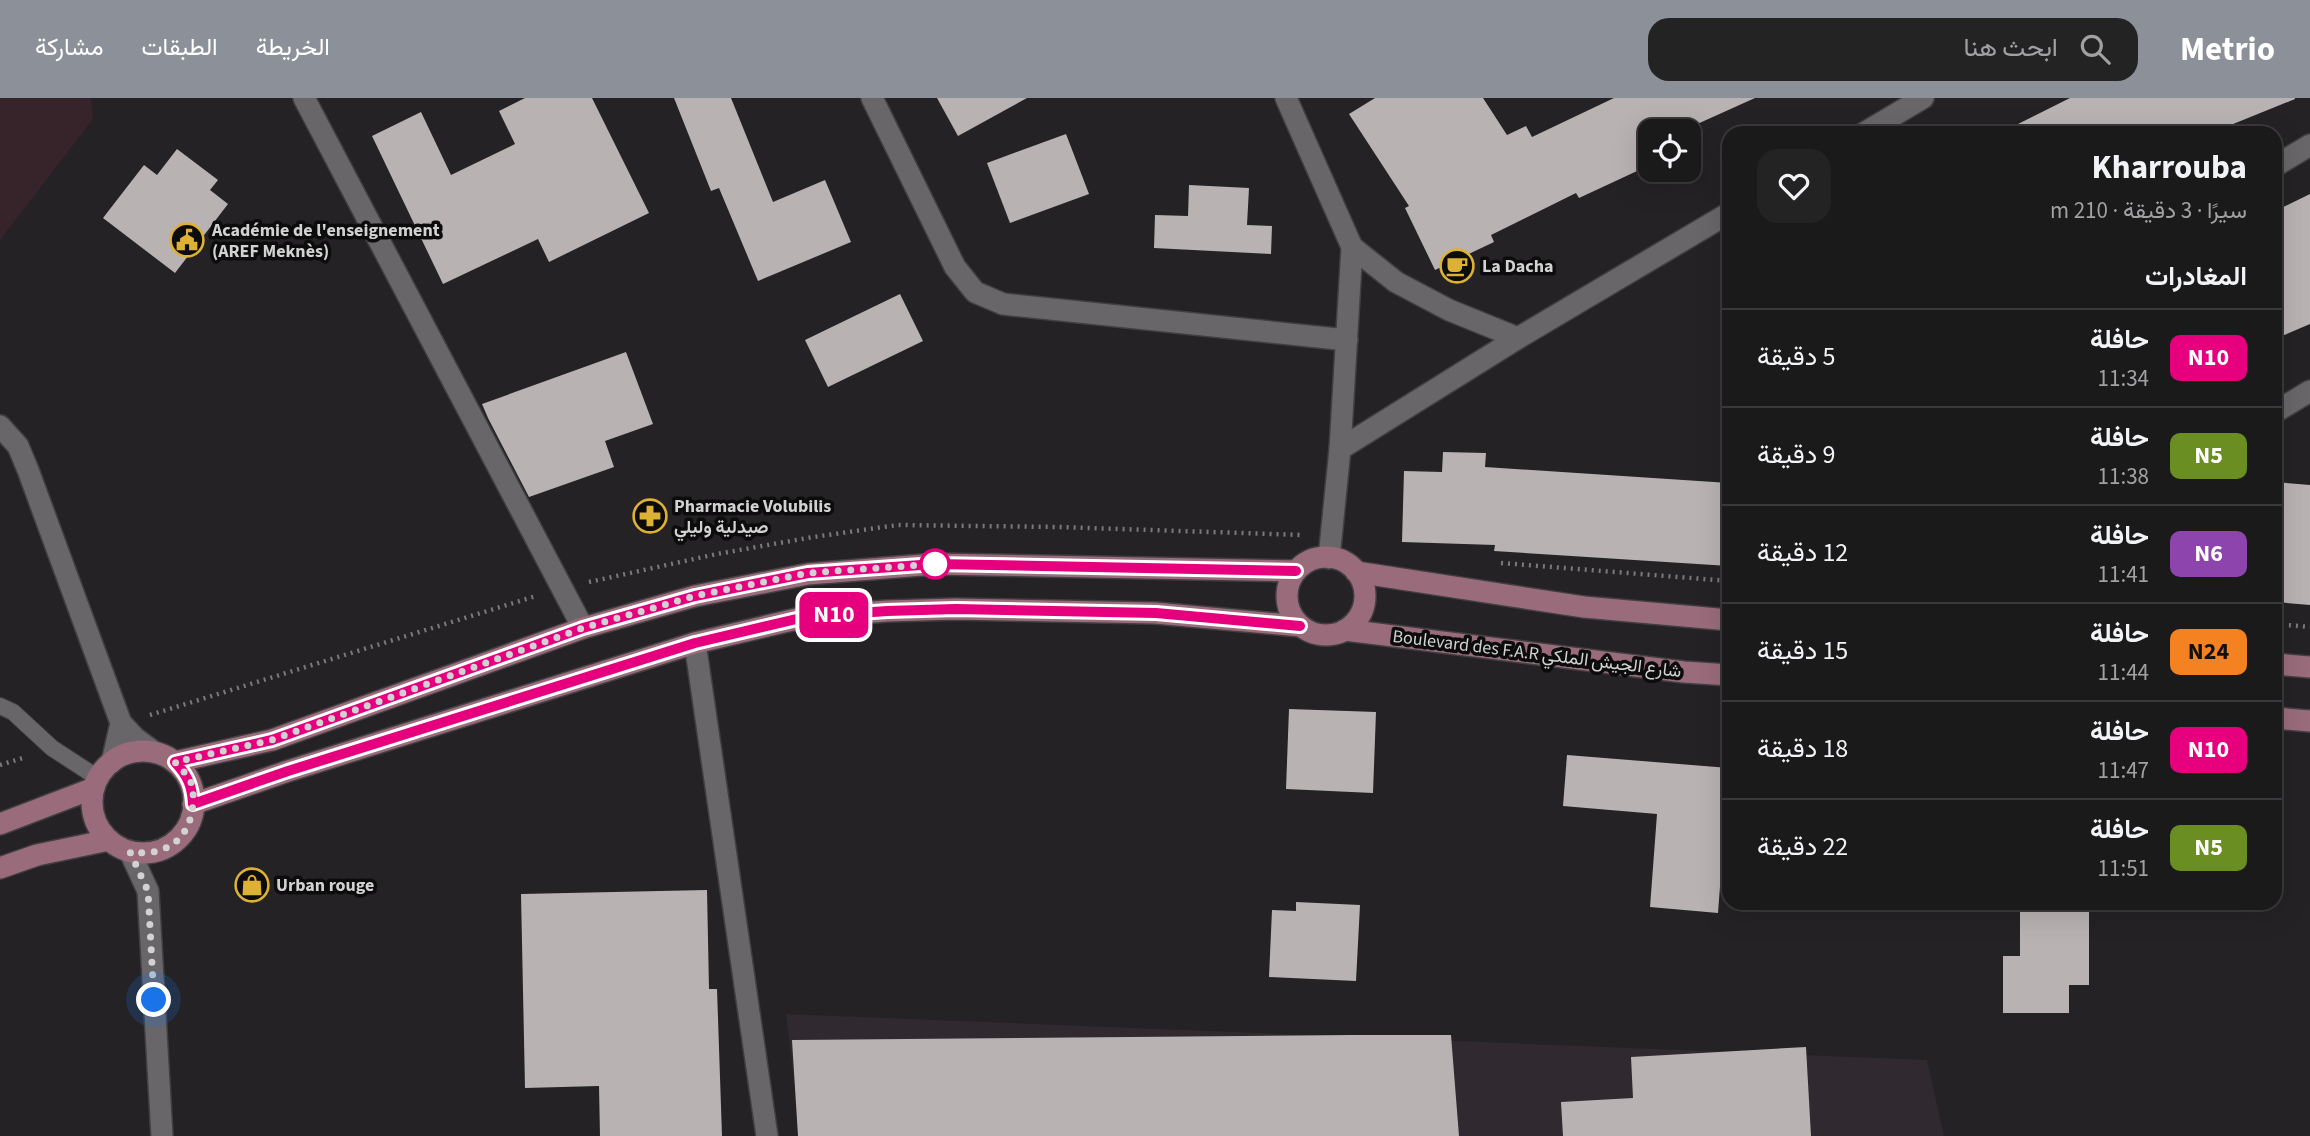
<!DOCTYPE html>
<html lang="ar">
<head>
<meta charset="utf-8">
<style>
  body { margin:0; font-family:"Source Sans 3",Vazirmatn,sans-serif; background:#242324; color:#f1f3f6; direction:rtl; height:100vh; display:flex; flex-direction:column; font-size:26px; white-space:nowrap }
  * { box-sizing:border-box; margin:0 }
  p { font-size:23px; color:#a0a1a3 }
  .icon { flex:none; width:38px; height:38px; fill:none; stroke:currentColor; stroke-width:2; stroke-linecap:round; stroke-linejoin:round }
  .map { position:relative; flex:1; overflow:hidden; direction:ltr }
  .sheet { position:absolute; left:1722px; top:28px; width:560px; height:784px; display:flex; flex-direction:column; background:#1b1a1b; border-radius:21px; box-shadow:0 7px 28px #0002,0 0 0 2px #39383a; direction:rtl }
  .sheet>* { flex:none }
  .badge { padding:0 14px; border-radius:10px; font-size:24px; line-height:46px }
  .controls { position:absolute; left:1638px; top:21px; display:grid; gap:14px }
  .controls a { display:grid; place-items:center; width:63px; height:63px; border-radius:14px; background:#1b1a1b; box-shadow:0 7px 28px #0002,0 0 0 2px #39383a; font-size:35px }
  .you { position:absolute; width:35px; height:35px; margin:-18px; border:5px solid #fff; border-radius:50%; background:#1a73e8; box-shadow:0 0 0 10px #1a73e833 }
  .map>.badge { position:absolute; translate:-50% -50%; box-shadow:0 0 0 4px #fff }
  h2 { padding:0 35px; font-size:26px; line-height:63px }
  .round { display:grid; place-items:center; flex:none; width:74px; height:74px; border-radius:21px; background:#242324 }
  .head { display:flex; align-items:center; justify-content:space-between; height:119px; padding:0 35px }
  h1 { font-size:33px; font-weight:700; line-height:52px }
  ul { padding:0; list-style:none }
  li { display:flex; align-items:center; gap:21px; height:98px; padding:0 35px; border-top:2px solid #39383a }
  li div { flex:1 }
  li b { display:block; font-size:26px }
  li em { font-style:normal }
  li .badge { min-width:77px; font-weight:700; text-align:center }
  header { display:flex; align-items:center; gap:42px; box-sizing:border-box; height:98px; padding:0 35px; background:#8c9099; color:#fff }
  header strong { font-size:33px }
  nav { display:flex; gap:38px; margin-inline-start:auto; font-size:24px }
  .search { width:490px; height:63px; background:#242324; display:flex; align-items:center; gap:18px; box-sizing:border-box; padding:0 24px; border-radius:21px; color:#a0a1a3; font-size:26px }
  .map>svg:first-child { display:block }
</style>
</head>
<body>
<header>
<strong>Metrio</strong>
<div class="search"><svg class="icon" aria-label="search" viewBox="0 0 24 24"><circle cx="10" cy="10" r="6"/><path d="M15 15l6 6"/></svg>ابحث هنا</div>
<nav><a>الخريطة</a><a>الطبقات</a><a>مشاركة</a></nav>
</header>
<div class="map">
<svg width="2310" height="1038" viewBox="0 0 2310 1038">
  <rect width="100%" height="100%" fill="#242224"/>
  <path fill="#302930" d="M786 916 1927 962 1944 1038H801Z"/>
  <path fill="#37242b" d="M0 0H91L93 21 0 142Z"/>
  <g fill="#b8b3b2">
    <path d="M525 0H592L649 115 549 164 538 141 443 186 372 38 421 14 451 77 515 46 499 13Z"/>
    <path d="M674 0H731L773 104 825 82 851 144 758 183 719 90 711 93Z"/>
    <path d="M937 0H1027L958 38Z"/>
    <path d="M1375 0H1483L1507 37 1526 28 1532 39 1614 0H1755L1695 27 1703 42 1689 49V33H1650V67L1579 100 1576 95 1491 137 1494 144 1435 172 1405 110 1409 108 1349 16Z"/>
    <path d="M2070 0H2295V1L2211 35H2000Z"/>
    <path d="M1066 36 1089 96 1010 125 987 65Z"/>
    <path d="M177 51 218 82 210 92 228 106 175 175 103 120 144 67 157 77Z"/>
    <path d="M1189 87 1249 90 1247 127 1272 128 1271 156 1154 150 1155 117 1188 118Z"/>
    <path d="M2310 96V226L2275 241V113Z"/>
    <path d="M900 196 923 243 828 289 805 242Z"/>
    <path d="M626 254 653 326 605 343 614 369 529 399 488 320 482 306Z"/>
    <path d="M1443 354 1486 355 1485 369 1729 385V468L1494 453 1495 447 1402 444 1404 373 1442 374Z"/>
    <path d="M2275 384 2310 387V507L2275 504Z"/>
    <path d="M1289 611 1376 614 1373 695 1286 691Z"/>
    <path d="M1567 657 1729 670V735H1724L1718 815 1650 809 1657 716 1563 708Z"/>
    <path d="M707 792 709 891H717L722 1038H600L599 988 525 990 521 796Z"/>
    <path d="M1296 804 1360 807 1356 883 1269 879 1272 812 1296 813Z"/>
    <path d="M2020 805H2089V887H2069V915H2003V858H2020Z"/>
    <path d="M1352 937H1451L1459 1038H798L792 942Z"/>
    <path d="M1806 949 1811 1038H1563L1561 1004 1633 1000 1631 959Z"/>
  </g>
  <g fill="none" stroke-linecap="round" stroke-linejoin="round">
    <defs>
      <path id="lane" d="M0 608 13 614 52 650 98 680"/>
      <g id="street">
        <path d="M304 0 583 530"/>
        <path d="M872 0 955 169 975 194 1003 206 1347 242"/>
        <path d="M1286 0 1352 149 1340 351 1329 460"/>
        <path d="M1864 35 1923 0"/>
        <path d="M2275 68 2310 47"/>
        <path d="M1352 149 1396 184 1449 212 1518 240"/>
        <path d="M2275 314 2310 293"/>
        <path d="M0 328 18 348 28 372 121 625"/>
        <path d="M1340 351 1518 240 1729 115"/>
        <path d="M695 545 767 1038"/>
        <path d="M112 664 121 625 135 640 154 654"/>
        <path d="M130 754 148 793 162 1038"/>
      </g>
      <g id="primary">
        <circle cx="1326" cy="498" r="39"/>
        <path d="M1356 474 1584 509 1729 522"/>
        <path d="M1345 532 1684 574 1729 577"/>
        <path d="M2275 566 2310 569"/>
        <path d="M2275 620 2310 623"/>
        <circle cx="143" cy="704" r="51"/>
        <path d="M175 664 272 642 583 530 695 498 808 476 935 466 1296 473"/>
        <path d="M193 706 288 673 695 545 805 519 887 513 955 511 1155 515 1300 528"/>
        <path d="M0 726 94 690"/>
        <path d="M0 770 37 757 109 742"/>
      </g>
    </defs>
    <use href="#lane" stroke="#413f41" stroke-width="18"/>
    <use href="#street" stroke="#413f41" stroke-width="24"/>
    <use href="#primary" stroke="#413f41" stroke-width="24"/>
    <g stroke="#7b797b" stroke-width="4.5" stroke-dasharray="2 5" stroke-linecap="butt">
      <path d="M1501 465 1729 483"/>
      <path d="M589 484 717 456 813 439 898 427 1059 429 1303 437"/>
      <path d="M2275 526 2310 529"/>
      <path d="M150 617 536 498"/>
      <path d="M0 667 26 659"/>
    </g>
    <use href="#lane" stroke="#696669" stroke-width="16"/>
    <use href="#street" stroke="#696669" stroke-width="21"/>
    <use href="#primary" stroke="#9a6c7b" stroke-width="21"/>
  </g>
  <g fill="none" stroke-linecap="round" stroke-linejoin="round">
    <defs>
      <path id="line" d="M1296 473 935 466 808 475 695 498 583 530 272 642 175 664C188 678 192 688 193 706L288 673 695 545 805 519 887 513 956 511 1156 515 1300 528"/>
    </defs>
    <use href="#line" stroke="#fff" stroke-width="16"/>
    <use href="#line" stroke="#e6007e" stroke-width="10"/>
    <path stroke="#d3d2d3" stroke-width="7" stroke-dasharray="0 12.6" d="M154 902 148 793 130 754C161 758 185 747 192 714 193 706 194 695 192 687 189 678 181 671 175 664L272 642 583 530 695 498 808 475 935 466"/>
  </g>
  <defs>
    <symbol id="civic-ring" viewBox="-11 -11 22 22"><circle r="9.5" fill="#0d0c0d" stroke="#ddb133" stroke-width="1.5"/><path d="M-.6-6.5H3V-4.5H.6V-3L4-1V1h2V6H-6V1h2V-1L-.6-3ZM-1.2 2.5V6h2.4V2.5Z" fill="#ddb133"/></symbol>
    <symbol id="cafe-ring" viewBox="-11 -11 22 22"><circle r="9.5" fill="#0d0c0d" stroke="#ddb133" stroke-width="1.5"/><path d="M-5.5-4.5H6V0H3Q3 3.5 0 3.5H-2.5Q-5.5 3.5-5.5 0ZM3-3.2v2h1.7v-2ZM-6 4.5H4V6H-6Z" fill="#ddb133"/></symbol>
    <symbol id="pharmacy-ring" viewBox="-11 -11 22 22"><circle r="9.5" fill="#0d0c0d" stroke="#ddb133" stroke-width="1.5"/><path d="M-2-6h4v4h4v4h-4v4h-4v-4h-4v-4h4Z" fill="#ddb133"/></symbol>
    <symbol id="shop-ring" viewBox="-11 -11 22 22"><circle r="9.5" fill="#0d0c0d" stroke="#ddb133" stroke-width="1.5"/><path d="M-5-2.5h2.3a2.7 3.5 0 0 1 5.4 0H5L5.5 6h-11ZM-1.5-2.5h3a1.5 2.3 0 0 0-3 0Z" fill="#ddb133"/></symbol>
  </defs>
  <g fill-rule="evenodd">
    <use href="#civic-ring" x="168" y="123" width="38" height="38"/>
    <use href="#cafe-ring" x="1438" y="149" width="38" height="38"/>
    <use href="#pharmacy-ring" x="631" y="399" width="38" height="38"/>
    <use href="#shop-ring" x="233" y="768" width="38" height="38"/>
  </g>
  <circle fill="#fff" stroke="#e6007e" stroke-width="3.5" cx="935" cy="466" r="14"/>
  <g text-anchor="middle" dominant-baseline="central" stroke-width="7" stroke-linejoin="round" paint-order="stroke">
    <g font-size="18" font-weight="bold" fill="#d3d2d3" stroke="#0d0c0d" text-anchor="start">
      <text x="212" y="132">Académie de l'enseignement<tspan x="212" dy="21">(AREF Meknès)</tspan></text>
      <text x="1482" y="168">La Dacha</text>
      <text x="674" y="408">Pharmacie Volubilis<tspan x="674" dy="21">صيدلية وليلي</tspan></text>
      <text x="276" y="787">Urban rouge</text>
    </g>
    <g font-size="18" fill="#d3d2d3" stroke="#0d0c0d">
      <text transform="translate(1537 556) rotate(7)">Boulevard des F.A.R شارع الجيش الملكي</text>
    </g>
  </g>
</svg>
<div class="controls">
<a><svg class="icon" aria-label="locate" viewBox="0 0 24 24"><circle cx="12" cy="12" r="6"/><path d="M12 2v4M12 18v4M2 12h4M18 12h4"/></svg></a>
</div>
<div class="you" style="left:154px;top:902px"></div>
<b class="badge" style="left:834px;top:517px;background:#e6007e;color:#fff">N10</b>
<section class="sheet">
<div class="head"><div><h1>Kharrouba</h1><p>سيرًا · 3 دقيقة · 210 m</p></div><a class="round"><svg class="icon" aria-label="heart" viewBox="0 0 24 24"><path d="M12 20l-8-8c-3-5 5-10 8-4 3-6 11-1 8 4z"/></svg></a></div>
<h2>المغادرات</h2>
<ul>
<li><span class="badge" style="background:#e6007e;color:#fff">N10</span><div><b>حافلة</b><p>11:34</p></div><em>5 دقيقة</em></li>
<li><span class="badge" style="background:#6b8e23;color:#fff">N5</span><div><b>حافلة</b><p>11:38</p></div><em>9 دقيقة</em></li>
<li><span class="badge" style="background:#8e44ad;color:#fff">N6</span><div><b>حافلة</b><p>11:41</p></div><em>12 دقيقة</em></li>
<li><span class="badge" style="background:#f58220;color:#111">N24</span><div><b>حافلة</b><p>11:44</p></div><em>15 دقيقة</em></li>
<li><span class="badge" style="background:#e6007e;color:#fff">N10</span><div><b>حافلة</b><p>11:47</p></div><em>18 دقيقة</em></li>
<li><span class="badge" style="background:#6b8e23;color:#fff">N5</span><div><b>حافلة</b><p>11:51</p></div><em>22 دقيقة</em></li>
</ul>
</section>
</div>
</body>
</html>
